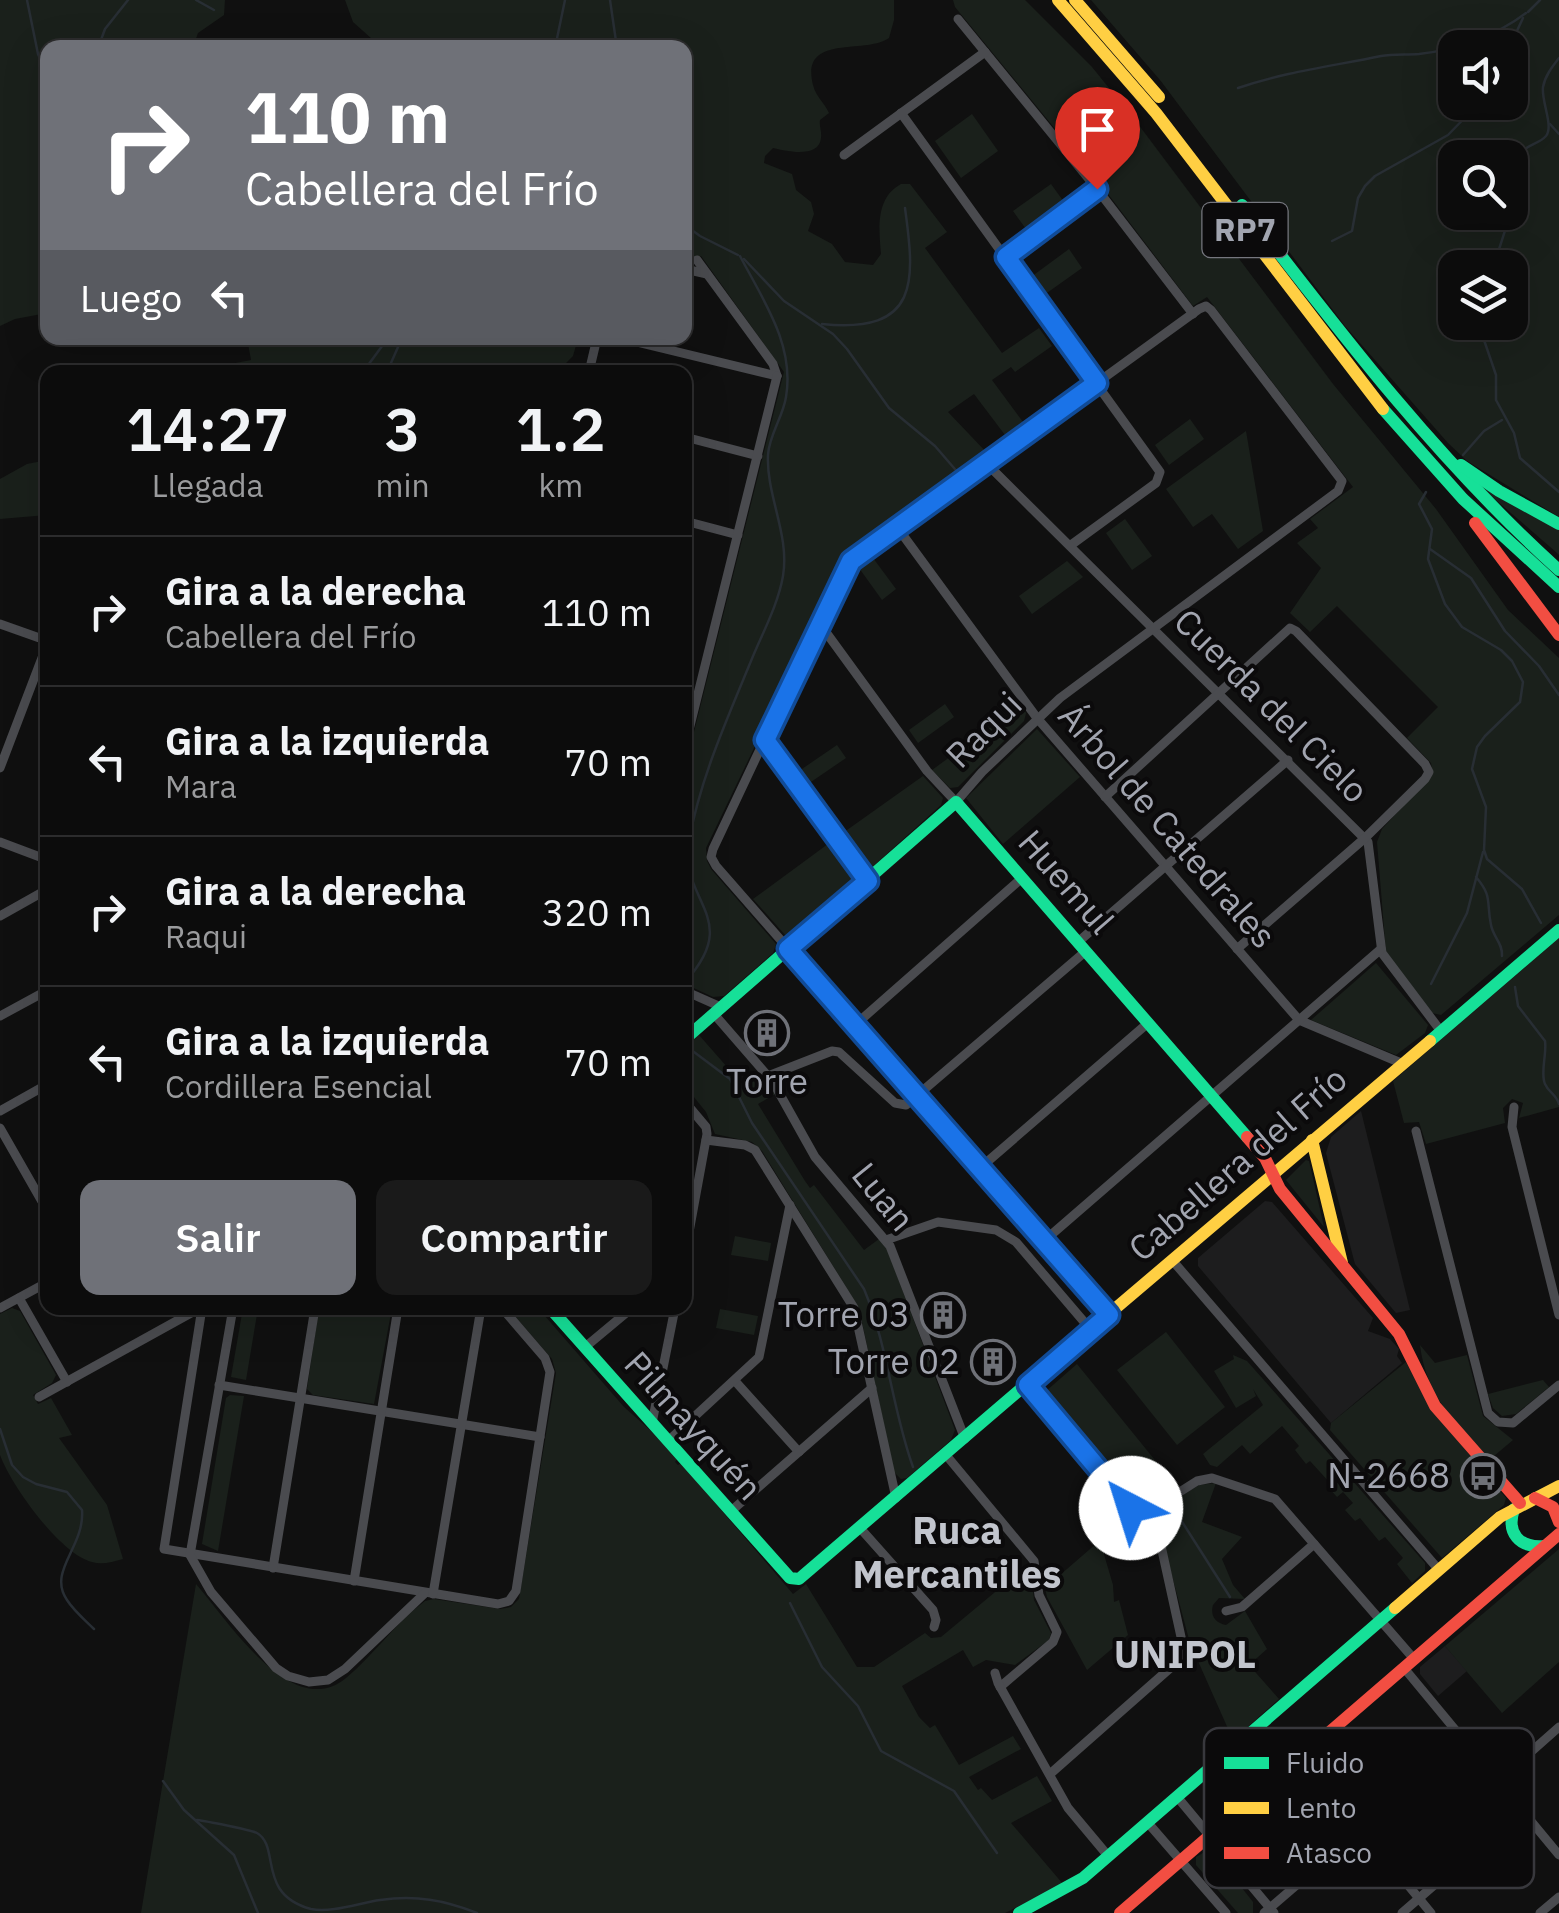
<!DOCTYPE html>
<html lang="es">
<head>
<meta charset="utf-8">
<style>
	body { margin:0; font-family:"IBM Plex Sans",sans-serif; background:#1a1a1a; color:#f1f3f6; height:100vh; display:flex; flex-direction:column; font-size:38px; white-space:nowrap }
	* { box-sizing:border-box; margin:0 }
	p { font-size:32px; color:#9a9b9d }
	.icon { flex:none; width:55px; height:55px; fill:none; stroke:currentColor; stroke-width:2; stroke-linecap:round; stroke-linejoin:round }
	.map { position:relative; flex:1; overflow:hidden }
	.panel { position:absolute; left:40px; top:365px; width:652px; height:950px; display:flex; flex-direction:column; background:#0c0c0c; border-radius:20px; box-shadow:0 10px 40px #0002,0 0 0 2px #2c2c2d }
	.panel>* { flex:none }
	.banner { position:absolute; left:40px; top:40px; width:652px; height:305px; border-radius:20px; box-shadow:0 10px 40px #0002,0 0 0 2px #2c2c2d; background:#6f7178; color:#fff; overflow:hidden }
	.tools { position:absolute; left:1438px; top:30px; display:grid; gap:20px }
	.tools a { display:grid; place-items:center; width:90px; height:90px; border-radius:20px; background:#0c0c0c; box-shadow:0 10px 40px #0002,0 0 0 2px #2c2c2d; font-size:50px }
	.pin { position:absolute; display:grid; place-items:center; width:85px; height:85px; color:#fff; margin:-102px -42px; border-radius:50% 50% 50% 0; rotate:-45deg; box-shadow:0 0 10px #0007 }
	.pin .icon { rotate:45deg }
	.me { position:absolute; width:110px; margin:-55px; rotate:320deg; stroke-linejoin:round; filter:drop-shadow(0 0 8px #0008) }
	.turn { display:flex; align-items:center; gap:35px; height:210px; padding:0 40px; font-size:45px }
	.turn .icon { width:130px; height:130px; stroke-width:2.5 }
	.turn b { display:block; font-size:70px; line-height:85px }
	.then { display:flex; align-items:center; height:95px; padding:0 40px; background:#0003; gap:20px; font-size:38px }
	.eta { display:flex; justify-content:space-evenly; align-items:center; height:170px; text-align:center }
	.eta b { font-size:60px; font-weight:600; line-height:70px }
	.button { display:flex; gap:20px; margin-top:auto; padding:20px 40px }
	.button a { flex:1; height:115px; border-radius:20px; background:#6f7178; color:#fff; font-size:40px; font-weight:600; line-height:115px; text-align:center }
	.button a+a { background:#1a1a1a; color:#f1f3f6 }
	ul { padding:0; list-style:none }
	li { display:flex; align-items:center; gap:30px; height:150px; padding:0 40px; border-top:2px solid #2c2c2d }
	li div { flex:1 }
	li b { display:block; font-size:38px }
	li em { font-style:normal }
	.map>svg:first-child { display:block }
	.built { fill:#1d1d1e }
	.green { fill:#1a201b; fill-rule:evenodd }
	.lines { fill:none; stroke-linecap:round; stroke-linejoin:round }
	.stream { stroke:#282e34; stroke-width:2.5 }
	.street { stroke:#4a4b4f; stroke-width:9 }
	.fast { stroke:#16e098; stroke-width:12 }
	.slow { stroke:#ffcf43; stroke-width:12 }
	.jam { stroke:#f24e42; stroke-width:12 }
	.route-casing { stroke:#114b97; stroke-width:25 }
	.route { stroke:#1a73e8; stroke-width:18 }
	.labels { text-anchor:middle; stroke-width:8; stroke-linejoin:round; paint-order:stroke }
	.shield { fill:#0b0a0b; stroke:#75767e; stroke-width:2.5 }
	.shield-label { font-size:32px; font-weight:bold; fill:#a2a5b0 }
	.street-label { font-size:35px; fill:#a2a5b0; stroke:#0b0a0b }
	.poi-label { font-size:35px; fill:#a2a5b0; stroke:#0b0a0b; text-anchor:end }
	.neighbourhood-label { font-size:38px; font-weight:bold; fill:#c2c5cd; stroke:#0b0a0b }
	.key { fill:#0b0a0b; stroke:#38383d; stroke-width:2.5 }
	.key-label { font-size:28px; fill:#a2a5b0 }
</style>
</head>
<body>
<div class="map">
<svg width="1559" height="1913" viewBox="0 0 1559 1913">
	<rect width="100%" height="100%" fill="#101010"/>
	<g class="built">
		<path d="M1361,1111L1410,1310L1396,1313L1355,1264L1326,1153L1331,1137Z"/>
		<path d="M1265,1201L1272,1202L1373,1318L1368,1331L1390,1339L1399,1349L1397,1356L1402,1363L1331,1423L1198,1266V1258Z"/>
		<path d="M1445,1646L1467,1671L1438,1696L1420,1674V1667Z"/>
	</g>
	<g class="green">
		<path d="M0,0H225L224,15L198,33L193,47C175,48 158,44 140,40L138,47L48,48L47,313L15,319L0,326Z"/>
		<path d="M345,0H894V20L889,38C865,55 800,33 813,85C816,97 824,102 829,113L820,120C819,126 822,132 821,138C819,159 786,151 773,148L765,156L764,163L792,174L796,190L811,202L814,214L808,231L832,244L845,262L873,265L881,254C879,230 875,198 901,184H910L947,232L925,248L1002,353L1039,328L1052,346L1015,372L1011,367L992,380L1023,422L1005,435L974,394L948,412L989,455L853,551L842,565L706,848L707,861L711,869L776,944L773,953L724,996L713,997L685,984V768L784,372L701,256L692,262L694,266L685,263V48L381,47L353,22Z"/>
		<path d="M953,0H1025L1092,67L1138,124L1333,384L1436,509L1508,610L1559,658V915L1441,1015L1432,1013L1386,953L1377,842L1382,829L1433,774L1431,763L1407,738L1438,707L1337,606L1310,632L1290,613L1321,568L1297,543L1318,528L1310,519L1353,487L1207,297L1193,306L1102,186L955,7Z"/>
		<path d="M1091,0H1559V517L1467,461L1448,443L1345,326L1160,80ZM1455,48H1510V102H1455ZM1455,158H1510V212H1455ZM1455,268H1510V322H1455Z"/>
		<path d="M972,114L998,151L961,178L935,141Z"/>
		<path d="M1051,184L1064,202L1026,229L1013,211Z"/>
		<path d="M1069,249L1082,268L1044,295L1031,277Z"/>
		<path d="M247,338H578L573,356L557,372H223L220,366L251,360Z"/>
		<path d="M1190,419L1204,439L1169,465L1155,445Z"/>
		<path d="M1246,431L1263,531L1238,549L1212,514L1193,527L1166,489Z"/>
		<path d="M47,460V515L0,519V479L27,464Z"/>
		<path d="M1474,481L1559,529V555L1557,553Z"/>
		<path d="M1125,519L1152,556L1132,570L1106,533Z"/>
		<path d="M873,558L896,589L882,600L859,568Z"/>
		<path d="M1067,561L1083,577L1032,614L1019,596Z"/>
		<path d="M945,704L954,717L918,743L909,730Z"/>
		<path d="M1021,705L1026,713L1024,721L958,787L950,788L932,770Z"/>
		<path d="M1037,729L1080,777L1003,844L966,798Z"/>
		<path d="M837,745L846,758L808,784L799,771Z"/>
		<path d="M923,776L943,798L941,805L870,869H866L840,835Z"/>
		<path d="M832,841L857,879L793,935L786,936L753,899Z"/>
		<path d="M1559,938V1107L1519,1118L1523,1103L1512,1099L1503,1108L1505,1123L1426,1144L1419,1122L1404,1123L1393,1081Z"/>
		<path d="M1376,963L1428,1025L1425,1033L1396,1055L1311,1020Z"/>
		<path d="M699,1035L742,1084L758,1071L775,1094L758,1104L805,1181L810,1188L814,1185L864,1250L879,1239L887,1249L955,1430L951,1440L907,1478L901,1479L894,1472L859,1308L762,1151L752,1142L715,1134L706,1112L685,1086V1047Z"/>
		<path d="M1306,1160L1309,1161L1324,1227L1286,1180Z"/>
		<path d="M735,1236L771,1243L768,1261L731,1255Z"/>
		<path d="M12,1308L20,1311L56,1375L52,1383L33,1395L38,1404L51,1398L72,1435L59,1438L107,1505L123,1559C112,1562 102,1565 92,1562C60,1554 11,1485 0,1455V1314Z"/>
		<path d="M243,1308H258L246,1380L231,1377Z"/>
		<path d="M319,1308H392L374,1404L313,1395L307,1389Z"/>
		<path d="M508,1308H538L624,1407L650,1430L677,1459L675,1462L678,1465L681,1463L793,1594L806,1584L857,1667H874L925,1633L931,1638L941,1637L1030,1563L1034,1600L1051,1633L1049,1640L1015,1665L986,1660L973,1667L963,1650L902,1686L919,1717L930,1728L935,1725L959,1765L1013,1736L1021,1749L969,1777L978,1790L981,1788L992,1800L1037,1776L1052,1801L1011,1823L1063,1884L1005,1913H141L196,1584C227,1619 292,1723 346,1678C374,1655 395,1623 425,1601L434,1599L500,1609L511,1607L519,1599L556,1373L552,1359Z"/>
		<path d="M720,1309L758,1316L754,1335L716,1328Z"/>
		<path d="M1166,1332L1225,1407L1177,1445L1117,1370Z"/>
		<path d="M1420,1345L1435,1363L1467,1355L1483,1416L1513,1440L1488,1461C1456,1423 1426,1396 1420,1345Z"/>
		<path d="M1233,1355L1247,1361L1425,1563V1571L1412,1583L1397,1564L1403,1558L1385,1537L1379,1541L1360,1518L1355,1521L1345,1510L1353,1503L1343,1492L1337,1497L1327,1486L1330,1483L1310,1461L1306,1464L1295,1450L1299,1446L1282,1426L1250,1454L1242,1445L1217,1467L1210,1465L1203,1454L1263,1405L1253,1389L1256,1396L1236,1408L1214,1371L1234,1359Z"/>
		<path d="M1406,1362L1430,1408L1506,1498L1504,1505L1442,1558L1330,1430L1331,1423Z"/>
		<path d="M1077,1364L1171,1480L1142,1505L1140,1521L1103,1551L1113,1585L1114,1602L1119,1600L1128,1635L1087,1670L1047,1597L1045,1588L1141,1505L1045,1392Z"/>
		<path d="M1543,1380L1549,1387L1516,1414L1502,1416L1493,1408L1488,1394Z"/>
		<path d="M230,1395L244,1396L218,1551L202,1544L226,1398Z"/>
		<path d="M1216,1483L1202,1522L1242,1537L1222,1559L1233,1585L1245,1599L1219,1598L1213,1605C1210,1615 1215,1623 1226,1625L1245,1611L1267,1649L1249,1665L1279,1699L1233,1740L1190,1643L1160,1531L1170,1503L1199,1485Z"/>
		<path d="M1559,1549V1662L1502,1713L1445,1646Z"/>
		<path d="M1208,1850L1215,1854L1253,1902V1913H1238L1196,1865V1857Z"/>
	</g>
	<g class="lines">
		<g class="stream">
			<path d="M27,0L38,54L48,78"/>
			<path d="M196,0L214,10"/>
			<path d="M610,0L617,48"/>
			<path d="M1528,12L1540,0"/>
			<path d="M98,48L105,29L128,0"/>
			<path d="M555,48L565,0"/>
			<path d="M1509,48L1523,18"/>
			<path d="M1238,88C1284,72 1333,66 1381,56C1393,54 1407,55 1419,54C1456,50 1496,36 1526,13"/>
			<path d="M1550,124L1559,134"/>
			<path d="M685,225L700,236L738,255"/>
			<path d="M1332,241L1352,231L1358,198L1365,186L1375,176L1448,135L1480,102"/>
			<path d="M744,259L784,301L833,334L847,349L889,408L935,446L960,475"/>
			<path d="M1493,268L1511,212L1519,155C1526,144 1538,145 1546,136C1554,126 1541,101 1543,87C1545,76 1552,67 1559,58"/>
			<path d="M1483,322L1484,340L1496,375V400L1514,433L1520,458L1559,492"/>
			<path d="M822,324C920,334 915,281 905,208"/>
			<path d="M363,372L388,338"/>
			<path d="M387,372L402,338"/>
			<path d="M1463,455L1484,431L1502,420"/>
			<path d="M1426,492L1419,504L1432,529L1428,559L1445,604L1462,627L1501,650L1512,661L1523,682L1520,702L1485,736L1477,747L1472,769L1486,807L1484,850L1487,859L1522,889L1541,923"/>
			<path d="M1430,549L1471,578L1505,631L1539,666L1559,695"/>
			<path d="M1476,877C1493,897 1486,901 1491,925C1493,937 1503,943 1502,956"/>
			<path d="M685,982C744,917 678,902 689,841C700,779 727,719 751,661C762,634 778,605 783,576C790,535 766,495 768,455C769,435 783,417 786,397C795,345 763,300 740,256"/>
			<path d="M1431,984L1467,913L1483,852"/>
			<path d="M1515,987L1518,1006L1545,1041C1547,1054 1540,1073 1545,1084C1549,1093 1556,1094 1559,1104"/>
			<path d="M686,1046L730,1079L752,1123L864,1289C888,1346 892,1409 913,1467"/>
			<path d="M0,1429L12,1465L23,1477L36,1484L67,1492L82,1510C85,1547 47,1571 67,1600C74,1611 85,1620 94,1629"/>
			<path d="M1139,1506L1155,1500L1172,1506L1230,1597"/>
			<path d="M790,1603L822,1667L858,1706L881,1751L954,1791L997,1853"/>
			<path d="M163,1781L184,1810L234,1855L258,1913"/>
			<path d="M197,1820C206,1821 251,1830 257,1833C281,1847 256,1894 311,1909C332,1913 359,1903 380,1900C416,1895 444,1900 477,1913"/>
		</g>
		<g class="street">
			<path d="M958,19L1097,189L1193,314"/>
			<path d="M901,113L1160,472L1156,483L1071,545"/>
			<path d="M844,155L985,52"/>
			<path d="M1006,257L1097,189"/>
			<path d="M697,260L773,364L777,376"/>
			<path d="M685,269L707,274"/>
			<path d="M620,338L777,376"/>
			<path d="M589,372L597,338"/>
			<path d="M685,437L758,456"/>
			<path d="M986,463L1368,842L1382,953L1440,1030"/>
			<path d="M685,521L738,535"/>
			<path d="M897,527L1037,718L1299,1020L1401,1063"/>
			<path d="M0,624L48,641"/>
			<path d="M820,624L927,771L956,802L982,772L1060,698L1338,491L1342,481L1211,310L1206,306L1199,309L851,561L847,568C802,661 757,755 713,849L711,857L716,866L1109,1315"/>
			<path d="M765,739L868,881"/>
			<path d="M685,746L777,376"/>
			<path d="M0,768L48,642"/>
			<path d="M1105,797L1290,628L1296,631L1425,764L1429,772L1425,779L1365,838L1237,949"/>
			<path d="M0,842L48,860"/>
			<path d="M0,916L48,889"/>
			<path d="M1078,942L1288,760"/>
			<path d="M685,991L721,1007"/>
			<path d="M714,1014L773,1082L815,1157L890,1246L965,1439"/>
			<path d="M0,1016L48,990"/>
			<path d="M855,1025L1022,878"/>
			<path d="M768,1076L832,1051L839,1052L895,1103L906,1105L1086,951"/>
			<path d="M685,1102L706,1127L707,1134L685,1254"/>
			<path d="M1514,1107L1512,1127L1559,1315"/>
			<path d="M0,1111L48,1084"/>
			<path d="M0,1128L48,1212"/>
			<path d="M1416,1131L1488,1413L1498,1422L1513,1423L1559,1385"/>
			<path d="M706,1140L745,1145L755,1150L854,1308L896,1498"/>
			<path d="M980,1168L1148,1023"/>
			<path d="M886,1240L938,1222L996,1230L1016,1242L1091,1330"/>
			<path d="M1044,1241L1381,949"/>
			<path d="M1172,1260L1439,1570"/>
			<path d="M19,1298L67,1382"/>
			<path d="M0,1308L48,1282"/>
			<path d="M202,1308L164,1549L498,1604L509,1601L516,1591L550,1372L545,1358L502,1308"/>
			<path d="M233,1308L190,1555L211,1592L276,1668L288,1676L309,1682L328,1680L345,1669L425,1593"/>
			<path d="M584,1348L632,1308"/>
			<path d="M735,1381L799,1452"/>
			<path d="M219,1385L540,1437"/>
			<path d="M1027,1385L1131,1508"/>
			<path d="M39,1397L200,1308"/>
			<path d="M652,1423L675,1308"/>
			<path d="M668,1441L759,1357L790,1205"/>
			<path d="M946,1455L1034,1561L1039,1595L1057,1632L1053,1642L1000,1687"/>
			<path d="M730,1512L872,1388"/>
			<path d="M860,1528L933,1610L936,1620L934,1627"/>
			<path d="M273,1568L315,1308"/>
			<path d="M354,1581L398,1308"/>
			<path d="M433,1594L481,1308"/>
			<path d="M1226,1611L1242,1607L1314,1544"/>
			<path d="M1404,1668L1559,1855"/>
			<path d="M995,1673L998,1683L1068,1808L1109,1857"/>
			<path d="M1302,1756L1431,1913"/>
			<path d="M1050,1774L1185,1655L1156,1523L1167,1500L1197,1481L1212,1478L1275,1499L1414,1659"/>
			<path d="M1498,1781L1559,1727"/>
			<path d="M1178,1798L1274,1913"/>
			<path d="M1148,1823L1226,1913"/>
			<path d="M1264,1913L1464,1741"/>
			<path d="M1402,1913L1521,1810"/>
			<path d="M1540,1913L1559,1897"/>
		</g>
		<g class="fast">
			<path d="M1242,205C1341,334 1438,461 1559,570"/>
			<path d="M1383,409L1463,499L1559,587"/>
			<path d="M1461,465L1499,491L1559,524"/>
			<path d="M685,1039L956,802L1247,1137"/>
			<path d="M1430,1041L1559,930"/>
			<path d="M550,1308L790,1578L799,1579L1050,1364"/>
			<path d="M1514,1509C1506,1533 1519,1548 1544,1546"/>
			<path d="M1019,1913L1083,1878L1395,1608"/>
		</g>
		<g class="slow">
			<path d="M1058,0L1156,113L1383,409"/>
			<path d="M1075,0L1159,97"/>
			<path d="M1312,1140L1342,1263"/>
			<path d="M1050,1364L1430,1041"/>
			<path d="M1395,1608L1500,1517L1559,1486"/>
		</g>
		<g class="jam">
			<path d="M1475,523L1559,635"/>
			<path d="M1247,1137L1265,1158L1280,1189L1399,1334L1435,1406L1520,1503"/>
			<path d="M1535,1498L1553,1507L1559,1522"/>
			<path d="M1120,1913L1559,1534"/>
		</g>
	</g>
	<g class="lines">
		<defs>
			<path id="route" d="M1097,189L1006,257L1097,383L851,561L765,740L868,881L788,949L1109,1315L1028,1385L1131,1508"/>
		</defs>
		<use href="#route" class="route-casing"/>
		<use href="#route" class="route"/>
	</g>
	<defs>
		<symbol id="building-ring" viewBox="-11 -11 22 22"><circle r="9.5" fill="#0b0a0b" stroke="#6f7178" stroke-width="1.5"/><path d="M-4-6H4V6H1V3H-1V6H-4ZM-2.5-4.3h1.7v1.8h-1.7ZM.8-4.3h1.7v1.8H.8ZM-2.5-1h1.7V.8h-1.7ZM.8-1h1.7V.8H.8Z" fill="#6f7178"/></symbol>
		<symbol id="bus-ring" viewBox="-11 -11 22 22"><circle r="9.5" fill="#0b0a0b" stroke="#6f7178" stroke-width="1.5"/><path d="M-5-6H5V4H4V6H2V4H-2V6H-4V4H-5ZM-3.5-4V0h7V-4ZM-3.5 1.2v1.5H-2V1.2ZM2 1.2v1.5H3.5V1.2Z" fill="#6f7178"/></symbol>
	</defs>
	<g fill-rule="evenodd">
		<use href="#building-ring" x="742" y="1008" width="50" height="50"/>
		<use href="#building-ring" x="918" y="1290" width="50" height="50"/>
		<use href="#building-ring" x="968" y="1337" width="50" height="50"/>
		<use href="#bus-ring" x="1458" y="1451" width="50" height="50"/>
	</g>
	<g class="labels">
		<rect class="shield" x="1202.5" y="203" width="85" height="54" rx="8"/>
		<g class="shield-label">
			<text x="1245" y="241">RP7</text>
		</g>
		<g class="street-label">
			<text transform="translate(1271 706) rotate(45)" y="12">Cuerda del Cielo</text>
			<text transform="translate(984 730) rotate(-45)" y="12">Raqui</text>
			<text transform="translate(1167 826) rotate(49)" y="12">Árbol de Catedrales</text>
			<text transform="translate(1066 882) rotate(49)" y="12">Huemul</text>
			<text transform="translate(1238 1164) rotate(-41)" y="12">Cabellera del Frío</text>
			<text transform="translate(883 1197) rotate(51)" y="12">Luan</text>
			<text transform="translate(693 1426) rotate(48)" y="12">Pilmayquén</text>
		</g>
		<g class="poi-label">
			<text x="767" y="1094" text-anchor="middle">Torre</text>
			<text x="910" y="1327">Torre 03</text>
			<text x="960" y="1374">Torre 02</text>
			<text x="1450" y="1488">N-2668</text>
		</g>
		<g class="neighbourhood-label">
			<text x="957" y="1544">Ruca<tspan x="957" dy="44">Mercantiles</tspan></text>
			<text x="1185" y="1668">UNIPOL</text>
		</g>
	</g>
	<rect x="1204" y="1728" width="330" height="160" rx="15" class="key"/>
	<rect x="1224" y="1757" width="45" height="12" fill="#16e098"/>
	<rect x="1224" y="1802" width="45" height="12" fill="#ffcf43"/>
	<rect x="1224" y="1847" width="45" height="12" fill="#f24e42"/>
	<g class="key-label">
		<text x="1286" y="1773">Fluido</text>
		<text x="1286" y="1818">Lento</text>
		<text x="1286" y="1863">Atasco</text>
	</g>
</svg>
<div class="tools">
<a><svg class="icon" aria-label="sound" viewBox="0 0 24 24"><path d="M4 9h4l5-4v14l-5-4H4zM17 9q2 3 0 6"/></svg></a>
<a><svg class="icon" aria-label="search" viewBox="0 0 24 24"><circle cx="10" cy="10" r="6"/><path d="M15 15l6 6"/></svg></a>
<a><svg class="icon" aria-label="layers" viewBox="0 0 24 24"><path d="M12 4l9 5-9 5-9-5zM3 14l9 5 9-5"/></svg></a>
</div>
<div class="pin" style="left:1097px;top:189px;background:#d93025"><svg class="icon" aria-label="arrive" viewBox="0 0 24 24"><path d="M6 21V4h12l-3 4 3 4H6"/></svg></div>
<svg class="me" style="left:1131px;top:1508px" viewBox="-20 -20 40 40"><circle r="19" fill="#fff"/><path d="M0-13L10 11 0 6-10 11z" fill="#1a73e8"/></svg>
<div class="banner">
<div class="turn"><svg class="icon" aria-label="right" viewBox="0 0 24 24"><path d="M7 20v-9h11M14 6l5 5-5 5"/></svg><div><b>110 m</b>Cabellera del Frío</div></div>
<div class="then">Luego<svg class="icon" aria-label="left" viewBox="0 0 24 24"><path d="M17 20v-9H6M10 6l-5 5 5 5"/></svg></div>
</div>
<section class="panel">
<div class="eta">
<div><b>14:27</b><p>Llegada</p></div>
<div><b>3</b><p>min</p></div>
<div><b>1.2</b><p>km</p></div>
</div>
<ul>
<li><svg class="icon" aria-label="right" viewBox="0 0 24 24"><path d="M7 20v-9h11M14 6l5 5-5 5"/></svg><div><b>Gira a la derecha</b><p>Cabellera del Frío</p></div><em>110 m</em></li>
<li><svg class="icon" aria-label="left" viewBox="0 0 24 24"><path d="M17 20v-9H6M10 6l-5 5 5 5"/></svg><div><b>Gira a la izquierda</b><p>Mara</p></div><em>70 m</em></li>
<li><svg class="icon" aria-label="right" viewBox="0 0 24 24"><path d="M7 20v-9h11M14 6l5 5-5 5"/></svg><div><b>Gira a la derecha</b><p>Raqui</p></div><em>320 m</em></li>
<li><svg class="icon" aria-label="left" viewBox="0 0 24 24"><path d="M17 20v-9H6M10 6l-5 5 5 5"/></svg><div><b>Gira a la izquierda</b><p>Cordillera Esencial</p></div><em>70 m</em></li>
</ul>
<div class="button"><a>Salir</a><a>Compartir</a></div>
</section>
</div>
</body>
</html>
